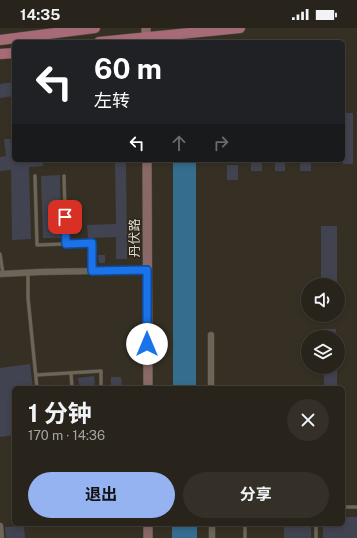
<!DOCTYPE html>
<html lang="zh">
<head>
<meta charset="utf-8">
<style>
	body { margin:0; font-family:"Public Sans","Noto Sans SC",sans-serif; background:#343028; color:#f1f3f6; height:100vh; display:flex; flex-direction:column; font-size:15px; white-space:nowrap }
	* { box-sizing:border-box; margin:0 }
	p { font-size:13px; color:#a5a4a3 }
	.icon { flex:none; width:22px; height:22px; fill:none; stroke:currentColor; stroke-width:2; stroke-linecap:round; stroke-linejoin:round }
	.map { position:relative; flex:1; overflow:hidden }
	.panel { position:absolute; left:12px; top:358px; width:333px; height:140px; display:flex; flex-direction:column; background:#28241b; border-radius:6px; box-shadow:0 2px 6px #0003,0 0 0 1px #44413a }
	.panel>* { flex:none }
	.hud { position:absolute; left:12px; top:12px; width:333px; height:122px; border-radius:6px; box-shadow:0 2px 6px #0003,0 0 0 1px #44413a; background:#202124; color:#fff; overflow:hidden }
	.fabs { position:absolute; left:301px; top:250px; display:grid; gap:8px }
	.fabs a { display:grid; place-items:center; width:44px; height:44px; border-radius:50%; background:#28241b; box-shadow:0 2px 6px #0003,0 0 0 1px #44413a; font-size:20px }
	.pin { position:absolute; display:grid; place-items:center; width:34px; height:34px; color:#fff; margin:-17px; border-radius:8px; box-shadow:0 2px 6px #0006 }
	.me { position:absolute; width:44px; margin:-22px; rotate:0deg; stroke-linejoin:round; filter:drop-shadow(0 0 3px #0008) }
	.turn { display:flex; align-items:center; gap:14px; height:84px; padding:0 16px; font-size:18px }
	.turn .icon { width:52px; height:52px; stroke-width:2.5 }
	.turn b { display:block; font-size:28px; line-height:34px }
	.lanes { display:flex; align-items:center; height:38px; padding:0 16px; background:#0003; justify-content:center; gap:20px; direction:ltr }
	.lanes .off { opacity:.35 }
	.round { display:grid; place-items:center; flex:none; width:42px; height:42px; border-radius:21px; background:#343028 }
	.overview { display:flex; align-items:center; justify-content:space-between; height:68px; padding:0 16px }
	h1 { font-size:24px; font-weight:700; line-height:30px }
	.button { display:flex; gap:8px; margin-top:auto; padding:8px 16px }
	.button a { flex:1; height:46px; border-radius:24px; background:#95b2f1; color:#111; font-size:16px; font-weight:700; line-height:46px; text-align:center }
	.button a+a { background:#343028; color:#f1f3f6 }
	.status { display:flex; justify-content:space-between; align-items:center; height:28px; padding:0 20px; background:#28241b; direction:ltr }
	.status svg { height:11px; fill:currentColor }
	.map>svg:first-child { display:block }
	.water { fill:#356d8f }
	.building { fill:#424350 }
	.lines { fill:none; stroke-linecap:round; stroke-linejoin:round }
	.lane-casing { stroke:#524e43; stroke-width:4 }
	.street-casing { stroke:#524e43; stroke-width:7 }
	.secondary-casing { stroke:#524e43; stroke-width:10 }
	.primary-casing { stroke:#524e43; stroke-width:11 }
	.lane { stroke:#6c6558; stroke-width:3 }
	.street { stroke:#6c6558; stroke-width:6 }
	.secondary { stroke:#8a6868; stroke-width:9 }
	.primary { stroke:#a76b78; stroke-width:10 }
	.route-casing { stroke:#114b97; stroke-width:10 }
	.route { stroke:#1a73e8; stroke-width:7 }
	.labels { text-anchor:middle; stroke-width:3; stroke-linejoin:round; paint-order:stroke }
	.street-label { font-size:13px; fill:#dbd8d0; stroke:#2c261a }
</style>
</head>
<body>
<div class="status"><b>14:35</b><svg viewBox="0 0 49 12"><path d="M0 12V9h3v3zM5 12V6h3v6zM10 12V3h3v9zM15 12V0h3v12zM26 1h20v11H26zM47 4h2v5h-2z"/></svg></div>
<div class="map">
<svg width="357" height="510" viewBox="0 0 357 510">
	<rect width="100%" height="100%" fill="#363024"/>
	<g class="water">
		<rect x="173" y="132" width="23" height="228"/>
		<rect x="172" y="496" width="25" height="14"/>
	</g>
	<g class="building">
		<path d="M14,54V68L0,70V56Z"/>
		<rect x="343" y="85" width="10" height="51"/>
		<path d="M4,111H10L14,132H42L43,138L29,139L31,211L12,212L11,142L0,143V129L6,128Z"/>
		<path d="M115,132H126L127,231H116V209L88,210L87,197L116,196Z"/>
		<rect x="251" y="132" width="11" height="11"/>
		<rect x="275" y="132" width="10" height="11"/>
		<rect x="300" y="132" width="11" height="11"/>
		<rect x="227" y="137" width="11" height="15"/>
		<path d="M60,147L61,210H43L41,148Z"/>
		<rect x="321" y="198" width="16" height="59"/>
		<path d="M98,227H105V235H99Z"/>
		<rect x="323" y="301" width="13" height="8"/>
		<path d="M30,336L33,360H14V407L0,409V340Z"/>
		<rect x="324" y="339" width="13" height="21"/>
		<path d="M94,348L95,360H80L78,350Z"/>
		<path d="M111,349H121L122,360H111Z"/>
		<path d="M343,489H357V510H323V496H343Z"/>
		<rect x="284" y="496" width="27" height="14"/>
		<path d="M24,498L25,510H6L5,499Z"/>
	</g>
	<g class="lines">
		<defs>
			<g id="lane">
				<path d="M35,148L37,217L92,215L93,243"/>
				<path d="M64,148L66,216"/>
				<path d="M0,226L3,246"/>
				<path d="M28,244V270L37,360"/>
				<path d="M71,345L72,360"/>
				<path d="M36,347L101,343V360"/>
				<path d="M343,479H357"/>
				<path d="M245,496V510"/>
				<path d="M316,496V510"/>
			</g>
			<g id="street">
				<path d="M0,246L40,244L147,242"/>
				<path d="M211,307V360"/>
				<path d="M0,498L1,510"/>
				<path d="M212,510V496"/>
			</g>
			<g id="secondary">
				<path d="M146,0V14"/>
				<path d="M147,132L148,360"/>
				<path d="M148,496V510"/>
			</g>
			<g id="primary">
				<path d="M0,12L95,0"/>
				<path d="M99,14L240,0"/>
				<path d="M0,26L14,25"/>
			</g>
		</defs>
		<use href="#lane" class="lane-casing"/>
		<use href="#street" class="street-casing"/>
		<use href="#secondary" class="secondary-casing"/>
		<use href="#primary" class="primary-casing"/>
		<use href="#lane" class="lane"/>
		<use href="#street" class="street"/>
		<use href="#secondary" class="secondary"/>
		<use href="#primary" class="primary"/>
	</g>
	<g class="lines">
		<defs>
			<path id="route" d="M65,189L66,216L92,215V243L147,242V316"/>
		</defs>
		<use href="#route" class="route-casing"/>
		<use href="#route" class="route"/>
	</g>
	<g class="labels">
		<g class="street-label">
			<text transform="translate(134 210) rotate(-90)" y="5">丹伏路</text>
		</g>
	</g>
</svg>
<div class="fabs">
<a><svg class="icon" aria-label="sound" viewBox="0 0 24 24"><path d="M4 9h4l5-4v14l-5-4H4zM17 9q2 3 0 6"/></svg></a>
<a><svg class="icon" aria-label="layers" viewBox="0 0 24 24"><path d="M12 4l9 5-9 5-9-5zM3 14l9 5 9-5"/></svg></a>
</div>
<div class="pin" style="left:65px;top:189px;background:#d93025"><svg class="icon" aria-label="arrive" viewBox="0 0 24 24"><path d="M6 21V4h12l-3 4 3 4H6"/></svg></div>
<svg class="me" style="left:147px;top:316px" viewBox="-20 -20 40 40"><circle r="19" fill="#fff"/><path d="M0-13L10 11 0 6-10 11z" fill="#1a73e8"/></svg>
<div class="hud">
<div class="turn"><svg class="icon" aria-label="left" viewBox="0 0 24 24"><path d="M17 20v-9H6M10 6l-5 5 5 5"/></svg><div><b>60 m</b>左转</div></div>
<div class="lanes"><svg class="icon" aria-label="left" viewBox="0 0 24 24"><path d="M17 20v-9H6M10 6l-5 5 5 5"/></svg><svg class="icon off" aria-label="ahead" viewBox="0 0 24 24"><path d="M12 20V5M6 11l6-6 6 6"/></svg><svg class="icon off" aria-label="right" viewBox="0 0 24 24"><path d="M7 20v-9h11M14 6l5 5-5 5"/></svg></div>
</div>
<section class="panel">
<div class="overview"><div><h1>1 分钟</h1><p>170 m · 14:36</p></div><a class="round"><svg class="icon" aria-label="close" viewBox="0 0 24 24"><path d="M6 6l12 12M18 6L6 18"/></svg></a></div>
<div class="button"><a>退出</a><a>分享</a></div>
</section>
</div>
</body>
</html>
